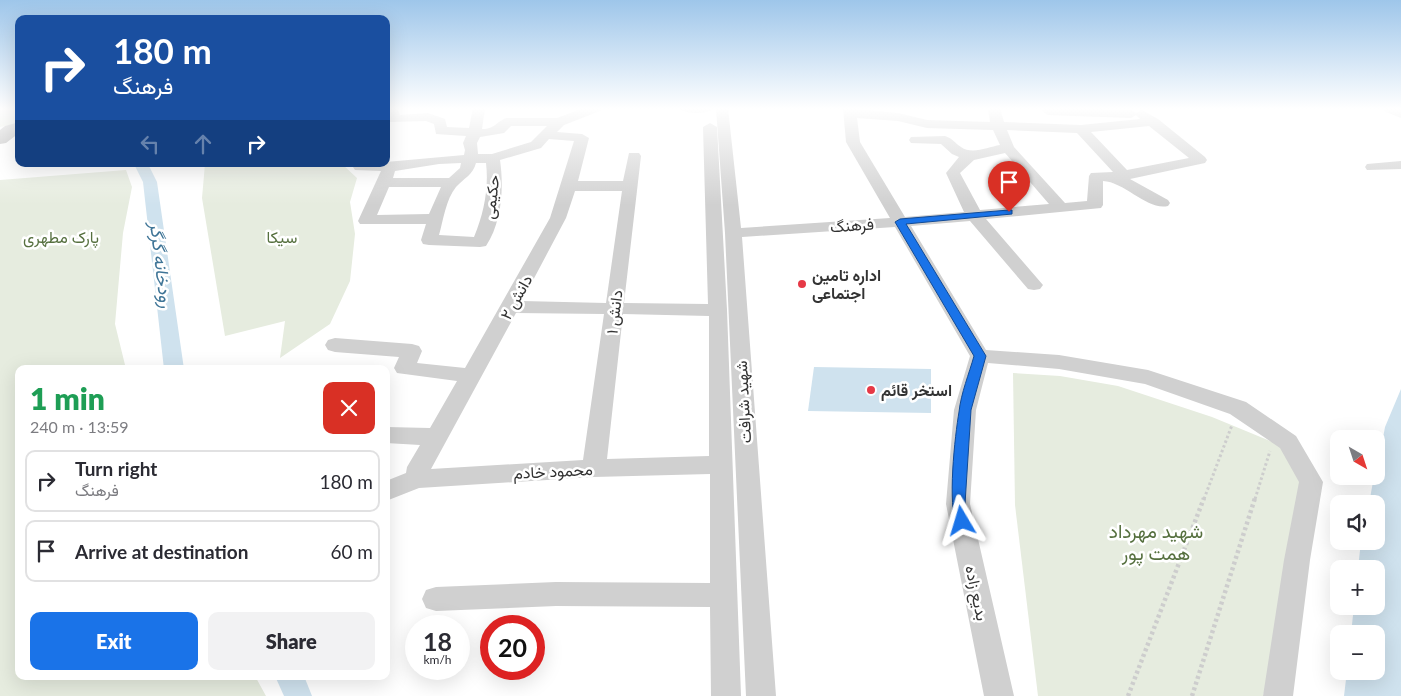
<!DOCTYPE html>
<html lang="en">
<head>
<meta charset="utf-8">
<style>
	body { margin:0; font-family:Lato,Vazirmatn,sans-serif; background:#f2f2f3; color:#2b2b33; height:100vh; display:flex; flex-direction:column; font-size:19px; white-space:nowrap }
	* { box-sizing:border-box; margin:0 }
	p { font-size:16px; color:#7c7c81 }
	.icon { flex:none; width:28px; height:28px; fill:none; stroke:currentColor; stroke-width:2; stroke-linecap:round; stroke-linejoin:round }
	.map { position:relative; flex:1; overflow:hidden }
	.panel { position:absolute; left:15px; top:365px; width:375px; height:315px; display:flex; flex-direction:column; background:#fff; border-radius:10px; box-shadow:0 5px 20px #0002 }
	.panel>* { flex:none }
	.guide { position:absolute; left:15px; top:15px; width:375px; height:152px; border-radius:10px; box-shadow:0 5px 20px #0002; background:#1a4fa0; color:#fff; overflow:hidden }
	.needle { width:32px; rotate:141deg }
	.fabs { position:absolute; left:1330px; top:430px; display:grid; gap:10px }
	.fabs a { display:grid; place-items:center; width:55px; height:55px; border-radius:10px; background:#fff; box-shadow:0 5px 20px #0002; font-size:25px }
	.speed { position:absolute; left:405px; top:615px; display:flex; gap:10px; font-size:25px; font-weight:700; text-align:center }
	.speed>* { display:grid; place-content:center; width:65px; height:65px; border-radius:50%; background:#fff; box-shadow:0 5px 20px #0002; line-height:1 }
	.speed small { font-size:12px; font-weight:400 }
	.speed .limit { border:8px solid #d22; background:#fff; color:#111 }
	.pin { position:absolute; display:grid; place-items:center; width:42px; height:42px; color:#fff; margin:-51px -21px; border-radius:50% 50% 50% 0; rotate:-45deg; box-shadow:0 0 5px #0007 }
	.pin .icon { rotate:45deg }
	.me { position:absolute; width:55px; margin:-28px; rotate:353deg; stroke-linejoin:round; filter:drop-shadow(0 0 4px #0008) }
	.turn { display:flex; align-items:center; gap:18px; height:105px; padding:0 15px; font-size:22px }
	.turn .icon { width:65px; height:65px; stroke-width:2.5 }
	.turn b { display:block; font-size:35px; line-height:42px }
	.lanes { display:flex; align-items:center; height:48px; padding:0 15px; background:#0003; justify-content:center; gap:25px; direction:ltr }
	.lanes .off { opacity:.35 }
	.round { display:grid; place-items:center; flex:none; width:52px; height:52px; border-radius:10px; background:#f2f2f3 }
	.headline { display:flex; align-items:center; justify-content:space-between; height:85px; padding:0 15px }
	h1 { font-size:30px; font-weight:800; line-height:38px; color:#1e9e55 }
	.primary-button { display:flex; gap:10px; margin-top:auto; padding:10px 15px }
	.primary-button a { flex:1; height:58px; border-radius:10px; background:#1a73e8; color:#fff; font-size:20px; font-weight:800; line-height:58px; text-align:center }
	.primary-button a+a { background:#f2f2f3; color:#2b2b33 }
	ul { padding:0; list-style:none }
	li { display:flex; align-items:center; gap:15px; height:62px; margin:0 10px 8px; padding:0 5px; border:2px solid #e1e1e2; border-radius:10px }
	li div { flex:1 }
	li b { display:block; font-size:19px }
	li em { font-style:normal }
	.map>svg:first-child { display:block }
	.green { fill:#e6ecdf }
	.water { fill:#cfe2ee }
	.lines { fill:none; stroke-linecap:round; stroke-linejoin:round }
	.canal { fill:#cfe2ee; fill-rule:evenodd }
	.path-far1 { stroke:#cdcdcd; stroke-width:3; stroke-dasharray:2.5 2.5; stroke-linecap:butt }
	.path { stroke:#cdcdcd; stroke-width:4.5; stroke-dasharray:3 3; stroke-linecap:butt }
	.minor { fill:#d0d0d0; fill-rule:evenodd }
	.major { fill:#ababab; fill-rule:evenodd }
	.route { fill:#1a73e8; stroke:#114b97 }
	.poi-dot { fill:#e63946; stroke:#fff; stroke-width:2 }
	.labels { text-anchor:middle; stroke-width:5; stroke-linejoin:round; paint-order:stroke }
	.street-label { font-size:16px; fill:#333; stroke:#fff }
	.park-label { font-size:16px; fill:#56703f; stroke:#fff }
	.poi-label { font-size:16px; font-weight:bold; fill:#333; stroke:#fff; text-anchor:start }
	.water-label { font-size:18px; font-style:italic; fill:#3f7597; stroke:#fff }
	.near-park-label { font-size:19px; fill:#56703f; stroke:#fff }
</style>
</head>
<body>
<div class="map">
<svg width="1401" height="696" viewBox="0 0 1401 696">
	<rect width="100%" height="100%" fill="#fff"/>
	<g class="green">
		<path d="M0,108H19V123L0,127Z"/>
		<path d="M205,164H342L357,178L350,202L355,234L350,281L330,324L280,358L285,321L225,336L202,198Z"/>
		<path d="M126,170L132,187L123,233L115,324L126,369H19V676H255L266,696H0V180Z"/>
		<path d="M1013,373L1060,376L1118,386L1212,417L1282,446L1304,479L1273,659L1263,696H1038L1015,505Z"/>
	</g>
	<g class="water">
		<path d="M814,367L931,369V413L808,411Z"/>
		<path d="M1401,389V696H1344L1347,671H1376V634H1351L1354,606H1376V569H1358L1361,541H1376V504H1369L1374,476H1376L1385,427Z"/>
	</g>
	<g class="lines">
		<g class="canal">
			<path d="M134,164H148L157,182L184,369H164L143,182Z"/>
			<path d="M275,676H304L312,696H284Z"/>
		</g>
		<g class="path-far1">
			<path d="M1204,499L1232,425"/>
			<path d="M1255,499L1270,451"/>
		</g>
		<g class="path">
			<path d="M1128,696L1204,498"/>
			<path d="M1192,696L1255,498"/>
		</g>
		<g class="minor">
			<path d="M387,108H397L400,115L428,113L445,119L447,127L469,128L473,108H485L482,129C496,129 496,121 507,118H557L584,108H601L600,111L564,125L557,132L582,134L589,138L578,181H623L629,153H639L641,156L624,303L708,304L703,127L710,123L717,127L727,310L741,696H711L710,607L556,606L436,611L426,608L422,599L426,590L436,587L556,582L710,583V474L594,477L419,488L386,501V481L406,473L407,467L420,445L386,443V427L430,428L457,381L397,373L394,368L399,357L335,352L328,350L325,345L328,340L335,338L412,344L419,346L422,351L417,363L465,368L550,218L574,141L549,139L541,148L500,160C504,187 502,222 486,246L480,247L429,245L423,244L421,240L426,224H360L358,221L381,171L355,170L353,167L355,164H386V162L464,155L465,150L463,143L466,136L436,134L434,124L426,121L390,122L386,112ZM511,126H547L531,142L492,154H478L477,143L480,137L504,133ZM461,163L460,168L449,178H393L395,171L439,164ZM476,163H486C489,188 484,213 474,237L439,235C443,221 446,199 456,187C464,178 473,175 476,163ZM389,187H441L429,214L377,215ZM575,191H622L606,303L522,301L566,218ZM516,313L604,314L583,460L431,469ZM623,314L709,316V456L607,459Z"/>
			<path d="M679,108H715C709,114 685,115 679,108Z"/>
			<path d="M716,108H728L741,228L890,218L846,142L843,108L898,113L927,120L990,122L988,108H1000L1004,122L1081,125L1140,119L1136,115L1131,118L1048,115L1042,111L1045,108L1131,110L1136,113L1142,110L1158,119L1205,157L1207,160L1205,163L1130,179L1168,200L1170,203L1168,206C1148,211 1125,182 1103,181V205L1101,208L986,219L1043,285L1040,289L1034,290L1028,289L970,221L911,226L986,350L1059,355L1148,370L1246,402L1296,436L1323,482L1310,560L1293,696H1263L1284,560L1299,482L1280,448L1230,414L1145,384L1059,369L988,363L976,410L970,504L1014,696H984L946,504L954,410L970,356L895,227L742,237L776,696H746L725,233ZM857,118L898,121L927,128L993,130L1000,145C988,147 972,155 961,147C955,143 952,138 945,136L911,137L909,140L911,143L941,144L952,154L959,157L946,173L964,212L905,217L860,142ZM1149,126L1189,158L1127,170L1091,132ZM1007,130L1077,133L1113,172L1091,173L1089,176L1087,201L1065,203L1014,147ZM1005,153L1049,204L980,210L960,173L974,160Z"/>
			<path d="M1383,108L1401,109V118L1384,111Z"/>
			<path d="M1401,161V169L1367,170L1365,167L1367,164Z"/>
		</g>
		<path class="major" d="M19,122V133L6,143L0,144V130L5,126Z"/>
	</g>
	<linearGradient id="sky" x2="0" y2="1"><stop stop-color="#9ec6ea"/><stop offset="0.53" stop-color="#fff"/><stop offset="1" stop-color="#fff" stop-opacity="0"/></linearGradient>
	<rect width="1401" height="205" fill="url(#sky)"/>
	<path class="route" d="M1009,210H1012V214L906,224L986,356L971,410L965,504L969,521L967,525L962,527L957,525C947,506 955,435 959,412C961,393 969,374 974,356L895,222L900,219Z"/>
	<g class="poi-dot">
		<circle cx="802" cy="284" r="5"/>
		<circle cx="871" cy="390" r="5"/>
	</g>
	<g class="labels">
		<g class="street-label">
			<text transform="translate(491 197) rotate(-83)" y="6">حکیمی</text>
			<text transform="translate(852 225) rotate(-4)" y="6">فرهنگ</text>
			<text transform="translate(516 297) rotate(-61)" y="6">دانش ۲</text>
			<text transform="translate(614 312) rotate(-83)" y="6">دانش ۱</text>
			<text transform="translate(743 402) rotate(-93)" y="6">شهید شرافت</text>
			<text transform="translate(553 471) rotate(-3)" y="6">محمود خادم</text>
			<text transform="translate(977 593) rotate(78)" y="6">بدیع زاده</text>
		</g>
		<g class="park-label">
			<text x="61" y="243">پارک مطهری</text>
			<text x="282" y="243">سیکا</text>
		</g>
		<g class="poi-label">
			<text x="812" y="281">اداره تامین<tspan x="812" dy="18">اجتماعی</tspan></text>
			<text x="881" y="396">استخر قائم</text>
		</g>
		<g class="water-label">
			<text transform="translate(161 265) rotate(83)" y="6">رودخانه گرگر</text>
		</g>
		<g class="near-park-label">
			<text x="1156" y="538">شهید مهرداد<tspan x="1156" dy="22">همت پور</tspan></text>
		</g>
	</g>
</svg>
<div class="fabs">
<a><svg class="needle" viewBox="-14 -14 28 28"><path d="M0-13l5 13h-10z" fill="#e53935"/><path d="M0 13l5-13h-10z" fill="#7c7c81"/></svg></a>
<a><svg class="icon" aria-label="sound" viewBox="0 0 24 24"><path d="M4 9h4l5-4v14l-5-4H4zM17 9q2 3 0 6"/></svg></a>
<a>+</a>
<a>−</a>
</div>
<div class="speed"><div>18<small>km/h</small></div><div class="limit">20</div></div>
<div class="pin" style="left:1009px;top:212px;background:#d93025"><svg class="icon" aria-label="arrive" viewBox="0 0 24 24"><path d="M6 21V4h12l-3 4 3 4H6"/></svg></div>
<svg class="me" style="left:962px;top:521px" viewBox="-20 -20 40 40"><path d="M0-17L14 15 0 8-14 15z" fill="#1a73e8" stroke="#fff" stroke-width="4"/></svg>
<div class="guide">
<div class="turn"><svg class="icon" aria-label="right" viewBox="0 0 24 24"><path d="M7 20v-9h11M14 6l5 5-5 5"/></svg><div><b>180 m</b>فرهنگ</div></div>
<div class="lanes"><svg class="icon off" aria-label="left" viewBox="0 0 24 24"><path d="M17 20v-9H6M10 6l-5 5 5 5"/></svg><svg class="icon off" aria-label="ahead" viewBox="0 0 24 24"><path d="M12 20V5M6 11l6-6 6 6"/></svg><svg class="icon" aria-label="right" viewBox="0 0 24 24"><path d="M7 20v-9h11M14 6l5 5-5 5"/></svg></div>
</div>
<section class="panel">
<div class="headline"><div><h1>1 min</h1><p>240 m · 13:59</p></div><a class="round" style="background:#d93025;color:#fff"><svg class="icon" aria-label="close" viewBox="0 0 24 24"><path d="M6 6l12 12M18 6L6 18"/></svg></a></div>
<ul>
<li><svg class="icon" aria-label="right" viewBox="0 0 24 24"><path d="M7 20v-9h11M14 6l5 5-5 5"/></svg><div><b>Turn right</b><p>فرهنگ</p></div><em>180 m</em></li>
<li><svg class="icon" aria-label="arrive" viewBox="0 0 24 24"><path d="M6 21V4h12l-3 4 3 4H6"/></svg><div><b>Arrive at destination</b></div><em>60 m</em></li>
</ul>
<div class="primary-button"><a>Exit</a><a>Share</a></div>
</section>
</div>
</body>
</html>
